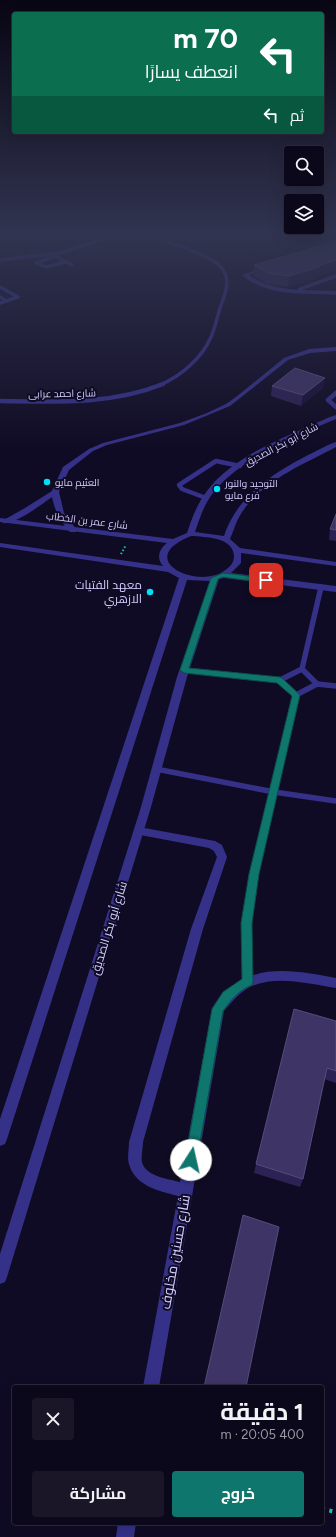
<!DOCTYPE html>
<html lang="ar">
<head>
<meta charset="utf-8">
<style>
	body { margin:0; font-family:Figtree,Cairo,sans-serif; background:#1a1628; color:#f1f3f6; direction:rtl; height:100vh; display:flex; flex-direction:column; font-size:15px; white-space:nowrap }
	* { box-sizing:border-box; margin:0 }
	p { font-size:13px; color:#9a9aa3 }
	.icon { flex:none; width:22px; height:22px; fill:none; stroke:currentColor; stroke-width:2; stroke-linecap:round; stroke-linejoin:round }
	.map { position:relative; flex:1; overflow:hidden; direction:ltr }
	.details { position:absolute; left:12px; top:1385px; width:312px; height:140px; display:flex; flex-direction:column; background:#0c081b; border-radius:4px; box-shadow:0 4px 16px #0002,0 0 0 1px #2c293a; direction:rtl }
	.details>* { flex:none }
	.guide { position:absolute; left:12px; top:12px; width:312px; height:122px; border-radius:4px; box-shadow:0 4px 16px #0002,0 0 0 1px #2c293a; direction:rtl; background:#0b6e4f; color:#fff; overflow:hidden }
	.buttons { position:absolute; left:284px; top:146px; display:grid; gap:8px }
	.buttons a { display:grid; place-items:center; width:40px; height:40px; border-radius:4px; background:#0c081b; box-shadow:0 4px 16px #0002,0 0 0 1px #2c293a; font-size:20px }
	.pin { position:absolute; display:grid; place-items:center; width:34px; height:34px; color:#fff; margin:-17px; border-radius:8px; box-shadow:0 2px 6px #0006 }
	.me { position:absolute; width:44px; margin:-22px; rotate:10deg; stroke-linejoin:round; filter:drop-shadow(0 0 3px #0008) }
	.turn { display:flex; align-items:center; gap:14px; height:84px; padding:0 20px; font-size:18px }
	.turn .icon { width:52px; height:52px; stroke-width:2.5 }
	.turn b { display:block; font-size:28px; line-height:34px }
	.then { display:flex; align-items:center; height:38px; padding:0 20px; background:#0003; gap:8px; font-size:15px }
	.round { display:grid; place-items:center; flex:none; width:42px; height:42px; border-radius:4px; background:#1a1628 }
	.head { display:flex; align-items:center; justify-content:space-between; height:68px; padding:0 20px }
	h1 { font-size:24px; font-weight:700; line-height:30px }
	.button { display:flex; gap:8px; margin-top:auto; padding:8px 20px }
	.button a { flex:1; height:46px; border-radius:4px; background:#0f766e; color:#fff; font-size:16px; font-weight:700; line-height:46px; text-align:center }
	.button a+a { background:#1a1628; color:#f1f3f6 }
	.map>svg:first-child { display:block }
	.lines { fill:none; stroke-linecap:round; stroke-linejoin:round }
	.path-far1 { stroke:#21c0b6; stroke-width:2; stroke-dasharray:1.5 2; stroke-linecap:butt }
	.path { stroke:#21c0b6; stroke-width:4; stroke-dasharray:3 4.5; stroke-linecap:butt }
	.service-far3 { stroke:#353188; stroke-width:3.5 }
	.service-far2 { stroke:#353188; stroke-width:4.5 }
	.service-far1 { stroke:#353188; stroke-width:5.5 }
	.service { stroke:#353188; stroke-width:7 }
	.minor { fill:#353188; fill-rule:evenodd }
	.tertiary { fill:#353188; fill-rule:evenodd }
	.wall { fill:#2c2254 }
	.shaded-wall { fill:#191139 }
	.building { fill:#3e3466; stroke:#554c7e }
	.route { fill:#0f766e; stroke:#0a4d48 }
	.poi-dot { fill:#00e0f9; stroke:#100b24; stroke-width:1.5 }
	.labels { text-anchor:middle; stroke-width:4; stroke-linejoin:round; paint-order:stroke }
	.far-street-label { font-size:10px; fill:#d4ceff; stroke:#100b24 }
	.far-poi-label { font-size:10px; fill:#d4ceff; stroke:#100b24; text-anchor:start }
	.poi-label { font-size:12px; fill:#d4ceff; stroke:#100b24; text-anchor:end }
	.street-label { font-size:12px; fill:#d4ceff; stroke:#100b24 }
	.near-street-label { font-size:14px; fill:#d4ceff; stroke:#100b24 }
</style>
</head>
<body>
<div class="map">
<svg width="336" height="1537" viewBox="0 0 336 1537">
	<rect width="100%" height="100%" fill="#100b24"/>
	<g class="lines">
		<path class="path-far1" d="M121,554L126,545"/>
		<path class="path" d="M322,1509L336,1512"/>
		<g class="service-far3">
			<path d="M148,235C166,242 209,254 221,267C232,279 225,295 220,308C217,318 215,328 211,337C202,358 181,376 160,385"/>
			<path d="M51,254L72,265"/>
			<path d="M53,257L36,263L46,267L65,262"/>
			<path d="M0,260L60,253L116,235"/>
			<path d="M0,287L18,297L6,301"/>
			<path d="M0,297L6,301L0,303"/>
		</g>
		<g class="service-far2">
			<path d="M336,393L328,400L336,407"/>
			<path d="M0,401C55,402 111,405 163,384"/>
			<path d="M206,498L182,489L179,485L216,461L240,466"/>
		</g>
		<g class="service-far1">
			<path d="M302,669L317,684"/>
			<path d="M184,670L280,680"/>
			<path d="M296,695L280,680L302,669L321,587"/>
			<path d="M156,769L274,792L336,801"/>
			<path d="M267,821L296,695L317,684L336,686"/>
		</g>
		<path class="service" d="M248,982L247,923L254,874L267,820"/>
		<g class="minor">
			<path d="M263,268L268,269L249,275C264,286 280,288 298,290V288L336,274V278L302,290L336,291V295C306,293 266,297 242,275Z"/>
			<path d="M336,347V351L310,353L288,360L230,406L184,425L107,445L93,451L79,462L69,470L59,492L64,513L77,530L76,532H70C60,521 55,511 52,497C42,504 15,525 3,523L2,521L25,508L52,491L63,467L89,449L103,443L180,423L207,413L226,404L236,397L284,358L309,349Z"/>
			<path d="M139,827L215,841L222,845L227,857L203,929L143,1142C143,1149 140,1159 143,1165C149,1177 169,1179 180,1182L212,1009C216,1000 224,992 232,986C263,963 301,972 336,978V988C309,984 274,974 248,988C238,994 231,1003 224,1011L159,1387H143L178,1196C159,1191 135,1186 129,1164C127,1158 129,1149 129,1142L191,929L217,857L214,851L209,848L135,834L134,831L135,828Z"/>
			<path d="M118,1523H136L134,1537H116Z"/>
		</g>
		<path class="tertiary" d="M336,415V419C296,436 240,458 213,493C204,504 200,518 195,532L224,536C237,496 272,474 308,455C317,451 326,445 336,442V447C302,465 257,483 238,519C235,525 233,532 230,539L240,548L336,562V566L241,553V563L231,573L336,586V592L224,578L219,579L187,677L151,807L7,1277L5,1282L0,1284V1254L141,807L177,677L210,581L187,580L7,1139L5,1144L0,1146V1119L179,578L168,572L0,547V543L163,566C156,558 159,549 167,543L0,522V518L173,539L187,533C192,518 197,504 207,491C230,460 273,442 307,427C317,423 326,418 336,415ZM191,536C206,537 233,537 234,556C234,563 230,567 224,571C196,590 133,559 191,536Z"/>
	</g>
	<g class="wall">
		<path d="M336,241V270L318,276V278L288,287L268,284L253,276L254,265L293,254Z"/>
		<path d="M272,386L323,388L301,406L271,396Z"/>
		<path d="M336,514V541L329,540L330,529Z"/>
		<path d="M336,1021V1083L324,1079L303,1179L300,1187L254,1173L256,1164Z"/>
	</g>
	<g class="shaded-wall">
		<path d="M336,260V270L318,276V278L288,287L289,276Z"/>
		<path d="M325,378L323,388L301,406L303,395Z"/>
	</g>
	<g class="building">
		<path d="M336,241V260L318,266L319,267L289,276L268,273L254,265L293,254Z"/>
		<path d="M295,368L325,378L303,395L272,386Z"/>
		<path d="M336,514V530L330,529Z"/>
		<path d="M294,1009L336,1021V1071L327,1068L303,1179L256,1164Z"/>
		<path d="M243,1215L279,1227L246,1387H204Z"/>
	</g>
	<linearGradient id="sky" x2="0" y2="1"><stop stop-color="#090614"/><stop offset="0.52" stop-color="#313450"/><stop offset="1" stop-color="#313450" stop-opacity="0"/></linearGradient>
	<rect width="336" height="450" fill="url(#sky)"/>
	<path class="route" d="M223,573L266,578L270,580L266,583L223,577L218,579L189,668L280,677L282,678L300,695L259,874L252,923L253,982L252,985C239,990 231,1000 223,1011L197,1160L195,1165L191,1167L187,1165L185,1160L212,1009L223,992L242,979L241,923L249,874L292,696L277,683L184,673L180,670L211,578Z"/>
	<g class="poi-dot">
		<circle cx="47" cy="482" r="4"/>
		<circle cx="217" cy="489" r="4"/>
		<circle cx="150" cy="592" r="4"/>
	</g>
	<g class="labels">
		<g class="far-street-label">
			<text transform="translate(62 393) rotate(-1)" y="4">شارع احمد عرابى</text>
			<text transform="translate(281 444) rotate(-28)" y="4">شارع أبو بكر الصديق</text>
			<text transform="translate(87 520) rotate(7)" y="4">شارع عمر بن الخطاب</text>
		</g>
		<g class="far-poi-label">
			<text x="55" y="486">العثيم مايو</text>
			<text x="225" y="487">التوحيد والنور<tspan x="225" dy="12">فرع مايو</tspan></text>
		</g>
		<g class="poi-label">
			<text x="142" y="589">معهد الفتيات<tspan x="142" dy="14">الازهري</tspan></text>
		</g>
		<g class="street-label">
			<text transform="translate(109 928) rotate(-73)" y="4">شارع أبو بكر الصديق</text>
		</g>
		<g class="near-street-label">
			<text transform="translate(175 1252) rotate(-80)" y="5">شارع حسنين مخلوف</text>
		</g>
	</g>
</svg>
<div class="buttons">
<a><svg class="icon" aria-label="search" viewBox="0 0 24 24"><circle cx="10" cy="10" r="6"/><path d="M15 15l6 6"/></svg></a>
<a><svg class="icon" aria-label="layers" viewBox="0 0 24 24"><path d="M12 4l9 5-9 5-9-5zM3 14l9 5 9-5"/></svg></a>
</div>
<div class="pin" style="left:266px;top:580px;background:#d93025"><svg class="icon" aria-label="arrive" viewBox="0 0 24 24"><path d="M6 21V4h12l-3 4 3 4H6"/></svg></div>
<svg class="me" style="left:191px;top:1160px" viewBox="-20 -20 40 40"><circle r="19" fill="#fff"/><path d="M0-13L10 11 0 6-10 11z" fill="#0f766e"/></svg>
<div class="guide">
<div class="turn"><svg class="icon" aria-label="left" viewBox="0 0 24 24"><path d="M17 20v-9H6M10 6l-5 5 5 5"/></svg><div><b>70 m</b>انعطف يسارًا</div></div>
<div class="then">ثم<svg class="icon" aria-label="left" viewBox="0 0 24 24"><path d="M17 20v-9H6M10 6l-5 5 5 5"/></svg></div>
</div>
<section class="details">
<div class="head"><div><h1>1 دقيقة</h1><p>400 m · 20:05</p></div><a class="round"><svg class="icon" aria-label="close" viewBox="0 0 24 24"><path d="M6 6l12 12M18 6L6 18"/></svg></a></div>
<div class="button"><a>خروج</a><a>مشاركة</a></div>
</section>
</div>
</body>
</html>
